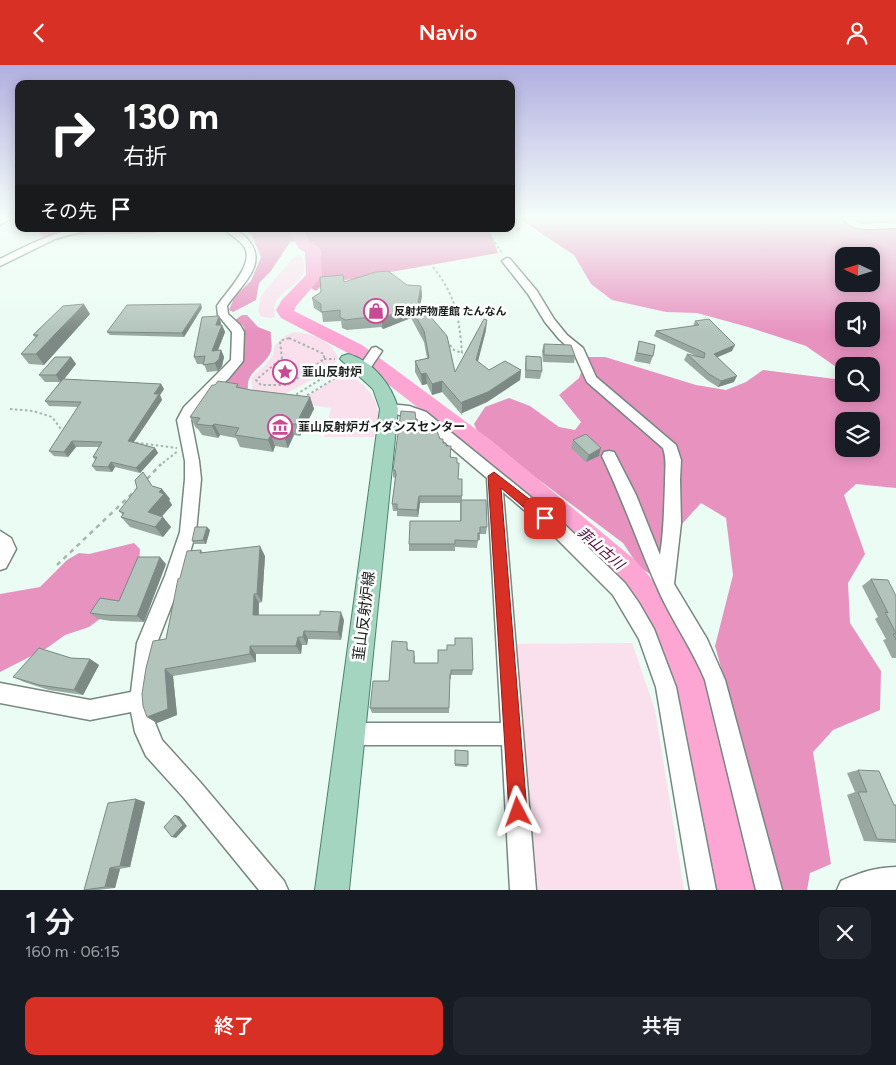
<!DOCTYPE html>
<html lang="ja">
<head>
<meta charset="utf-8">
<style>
	body { margin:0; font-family:Figtree,"Noto Sans JP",sans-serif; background:#20242c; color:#f1f3f6; height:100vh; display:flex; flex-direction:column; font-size:19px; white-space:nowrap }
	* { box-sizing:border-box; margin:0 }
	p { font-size:16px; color:#9ea1a6 }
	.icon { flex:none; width:28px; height:28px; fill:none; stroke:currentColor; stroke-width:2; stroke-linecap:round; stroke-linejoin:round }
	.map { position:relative; height:825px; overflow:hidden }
	.sheet { display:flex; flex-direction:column; background:#171b24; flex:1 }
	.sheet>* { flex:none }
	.guide { position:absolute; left:15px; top:15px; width:500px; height:152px; border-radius:10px; box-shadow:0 2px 12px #0003; background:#202124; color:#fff; overflow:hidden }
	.needle { width:32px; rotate:274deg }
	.buttons { position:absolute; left:835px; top:182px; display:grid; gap:10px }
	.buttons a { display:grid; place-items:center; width:45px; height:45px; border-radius:10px; background:#171b24; box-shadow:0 2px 12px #0003; font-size:25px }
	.pin { position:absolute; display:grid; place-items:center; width:42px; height:42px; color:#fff; margin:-21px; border-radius:10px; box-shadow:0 2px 8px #0006 }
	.me { position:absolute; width:55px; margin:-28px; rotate:356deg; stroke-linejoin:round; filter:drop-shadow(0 0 4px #0008) }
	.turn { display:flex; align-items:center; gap:18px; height:105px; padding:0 25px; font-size:22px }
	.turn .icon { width:65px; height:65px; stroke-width:2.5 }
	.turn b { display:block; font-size:35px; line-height:42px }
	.then { display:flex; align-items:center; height:48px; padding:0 25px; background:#0003; gap:10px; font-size:19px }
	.round { display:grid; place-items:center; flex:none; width:52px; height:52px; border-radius:10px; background:#20242c }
	.head { display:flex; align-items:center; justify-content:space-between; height:85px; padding:0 25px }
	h1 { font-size:30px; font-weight:600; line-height:38px }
	.cta { display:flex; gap:10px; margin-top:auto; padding:10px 25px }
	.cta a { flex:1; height:58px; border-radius:10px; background:#d93025; color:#fff; font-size:20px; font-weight:600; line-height:58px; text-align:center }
	.cta a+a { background:#20242c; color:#f1f3f6 }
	header { display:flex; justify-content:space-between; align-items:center; height:65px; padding:0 25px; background:#d93025; color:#fff; font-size:22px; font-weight:600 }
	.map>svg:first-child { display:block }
	.green { fill:#f9e0ec }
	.forest { fill:#e892c0; fill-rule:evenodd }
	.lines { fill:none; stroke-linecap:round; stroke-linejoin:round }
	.river { fill:#fda6d4; fill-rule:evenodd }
	.minor-casing { stroke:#778880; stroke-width:3 }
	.major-casing { stroke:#4b836c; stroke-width:2 }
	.path-far1 { stroke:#a6b5ad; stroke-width:2; stroke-dasharray:2.5 2.5; stroke-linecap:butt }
	.path { stroke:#a6b5ad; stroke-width:2.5; stroke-dasharray:4.5 4.5; stroke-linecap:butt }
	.minor { fill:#fff; fill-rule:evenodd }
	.major { fill:#a3d5c1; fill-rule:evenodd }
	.wall { fill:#99a9a2 }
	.shaded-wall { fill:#7d8984 }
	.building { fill:#b2c4bc; stroke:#7d8984 }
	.route { fill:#d93025; stroke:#8d1f18 }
	.labels { text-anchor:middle; stroke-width:5; stroke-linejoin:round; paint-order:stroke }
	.far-poi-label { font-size:11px; font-weight:bold; fill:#19201c; stroke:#fff; text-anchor:start }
	.poi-label { font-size:12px; font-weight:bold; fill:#19201c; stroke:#fff; text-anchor:start }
	.water-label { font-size:14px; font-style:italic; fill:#530638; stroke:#fff }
	.near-street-label { font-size:15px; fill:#19201c; stroke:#fff }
</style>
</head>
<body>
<header><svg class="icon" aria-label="back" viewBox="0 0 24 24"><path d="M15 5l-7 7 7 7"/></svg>Navio<svg class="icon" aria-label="person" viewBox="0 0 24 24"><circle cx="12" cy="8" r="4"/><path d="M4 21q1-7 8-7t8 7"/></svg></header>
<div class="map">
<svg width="896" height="825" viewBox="0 0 896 825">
	<rect width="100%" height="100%" fill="#eafcf3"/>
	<g class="green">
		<path d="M298,190L302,192C312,218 284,220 275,239C273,243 275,246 275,251L272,253L262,252L258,247L260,234L264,227L292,194Z"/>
		<path d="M294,267C311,268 332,275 338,293L332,304L285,329L253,325L251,318L252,312L265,300L273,290L275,280L284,272Z"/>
		<path d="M347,306C375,329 381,335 378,372H324L331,343L303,339L306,332Z"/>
		<path d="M632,578L655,645L684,825H534L514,579Z"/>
	</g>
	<g class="forest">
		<path d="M511,153H896V423L856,419L844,430L865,489L848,518L850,558L881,606L880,645L833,665L813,687L831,799L810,808L807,825H781L769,786L763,753L715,581L733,510L726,453L701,438L682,459L667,492L650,509L639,502L623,478L479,370L474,359L485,342L509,333L530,341L559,362L575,365L581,357L559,330L579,313L587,292H605L696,320L726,325L746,317L763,305L835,314L839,304L806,281L748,262L697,248L666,247L612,235L591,219L574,190L518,153ZM844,191H871V219H844ZM844,246H871V274H844ZM844,301H871V329H844ZM844,356H871V384H844Z"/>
		<path d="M53,164H164L155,168L43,171L39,168Z"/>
		<path d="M243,164H489L498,188L323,219L316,226L311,223L319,209L318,185L305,175L290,177L271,206L259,218L256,235L233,247L229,245L235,231L251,216L261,192L252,171Z"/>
		<path d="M242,250H247L258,262L271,267C270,274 273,279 271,286C266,301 246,306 248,323L245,326L221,322C232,305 250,284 244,263C243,259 238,258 235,255Z"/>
		<path d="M134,478L140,484L139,498L124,536L89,562L65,570L47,583L0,607V529L40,522L67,495L79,488L89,489Z"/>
	</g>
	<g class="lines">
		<path class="river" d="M293,164H307L305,169L310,178L319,182L321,185L322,211L296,241L294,246L362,280L492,376L635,495L656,519L677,552L709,627L755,825H713L675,627L654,571L634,539L615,513L476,388L348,288L281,253L276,245L282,235L306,210L305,187L299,184L291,169Z"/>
		<defs>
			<g id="minor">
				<path d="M0,153H11L0,160Z"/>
				<path d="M842,153H850L862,159L896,157V163C877,162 856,170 842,153Z"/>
				<path d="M73,164H90L55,174L0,201V194C24,182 47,170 73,164Z"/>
				<path d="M225,164C235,164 242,167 249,176C268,200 241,220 227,241L228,249L240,260L244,267L243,296L229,313L194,347L191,355L199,396L201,414L196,467L183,511L157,578L150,635L151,648L162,675L200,717L284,816L288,825H259L184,733L146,691L135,667L131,647L90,655L0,638V618L90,635L131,627L137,578L165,511L180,467L185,414V396L177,355L184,342L231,295L232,267L218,250L217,241C226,227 254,200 245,183C240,174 230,171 225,164Z"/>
				<path d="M507,193L510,194L537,226L554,254L567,270L583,283L596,312L676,380L681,395L680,415L681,458L674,519L707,574L725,615L782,825H756L705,615C693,586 675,560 661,531C640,485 624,437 602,391L604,387L609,386L614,387L636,430L660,490C664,466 664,443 665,418C665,405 667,395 663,383L587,317L574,288L559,274L545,257L528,229L502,196Z"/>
				<path d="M376,282L382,286L367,308H359L357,305L359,302L372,283Z"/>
				<path d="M389,339L409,341L426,347L564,459L625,518L639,538L654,564L676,622L716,825H690L656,622L639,574L613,530L552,469L503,427L536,825H510L502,680H351L343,677L340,669L343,661L351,658H501L487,413L416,353L384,347L382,344L384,341Z"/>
				<path d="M0,466L11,473L16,484L6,503L0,505Z"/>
				<path d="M896,802V825H837L841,816C862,807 873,803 896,802Z"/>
			</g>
			<path id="major" d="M348,289C372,295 393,321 398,344L349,825H315L380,344L373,324L340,294L342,291Z"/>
		</defs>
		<use href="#minor" class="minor-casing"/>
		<use href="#major" class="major-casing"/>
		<g class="path-far1">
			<path d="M490,164L489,169L502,188"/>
			<path d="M433,202C456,231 459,252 462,288L454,285L447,276"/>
			<path d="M289,273L324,289V294L288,320H261L256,315L282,293L280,276Z"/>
			<path d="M324,294H335"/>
			<path d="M292,332L334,306L338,300"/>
			<path d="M303,333L345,307"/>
			<path d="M10,344L33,346L52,352L64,368"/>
			<path d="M131,377L177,383"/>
			<path d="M159,401L178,386"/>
		</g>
		<g class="path">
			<path d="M147,414L161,399"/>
			<path d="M57,500L138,423"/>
		</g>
		<use href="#minor" class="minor"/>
		<use href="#major" class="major"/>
	</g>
	<g class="wall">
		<path d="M343,210L344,217L421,221L422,231L420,239L455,307L486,265L478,297L489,305H521L520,315L487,337L462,348V350L442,327L432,330L427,319L422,320L415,307V296L427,293L424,277L411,253L383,264L381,262L347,265L342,263L341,256L323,257L322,248L314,243L312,233L321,227Z"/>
		<path d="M202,243L184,272L110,270L107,267Z"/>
		<path d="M90,249L44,300L29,299L21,289L36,273L33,270Z"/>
		<path d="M219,251L221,258V260H222L225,267L218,285H221L224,292L222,301L218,306L207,307L204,299H197L194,292Z"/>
		<path d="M695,256L732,286L717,292L734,317L718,322L707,315L684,295L687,289L698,292L654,271L656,266L693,261Z"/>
		<path d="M639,276L653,291L650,299L634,296Z"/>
		<path d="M544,279L575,291L574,298L543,297L542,286Z"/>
		<path d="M526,291L542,306L540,314L525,313V299Z"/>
		<path d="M71,292L76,299L64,314L161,319L164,324L160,330L162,335L134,377L155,383L158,388L140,408L115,402L112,407L96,406L92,401L95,395L93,392L99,382H76L68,392L54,391L49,386L78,342L49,341L45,336L60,317H45L39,310Z"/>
		<path d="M238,319L239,322L251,325L310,332L314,344L300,371L294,370L288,383L275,381L273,387L240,382L236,373L220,370L218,373L202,370L198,364L196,363L190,352L215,320Z"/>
		<path d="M416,355L426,366L440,374L446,381L451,392L457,398L458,414H462V435L487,462L486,469H480V475H478L477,483L455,482V486H409V479L460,456V438H420L418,452L397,451V446H393L392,439L395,413L393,412V405Z"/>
		<path d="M573,375L599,391L586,397L571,383Z"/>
		<path d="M153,421L162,424L170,434L169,435L172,440L162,451L171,462L163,472L130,462L121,452L123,450L119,446Z"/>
		<path d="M210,465L206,479H194L192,476Z"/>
		<path d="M201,485L203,488L265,491L262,537L259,538V550L344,555L341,575L308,574L307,580H302L301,589H256V597L173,611L177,650L157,658L147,652L180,513Z"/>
		<path d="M166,499L144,557L111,556L98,554L90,548L119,536Z"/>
		<path d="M871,514L896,531V593H892L883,575L886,574L875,554L878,552L862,521Z"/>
		<path d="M408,582V585L415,591V598L473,605L472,610H451V614H449V648H372L370,643L389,616Z"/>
		<path d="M71,593L90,594L99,600L83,630L49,625L24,617L13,612Z"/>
		<path d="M455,685L468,686L467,702L455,701Z"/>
		<path d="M858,705L894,740H896V778L864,776L847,730L855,727L847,708Z"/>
		<path d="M136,734L145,737L130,802L120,804L115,823L98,825H84Z"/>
	</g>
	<g class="shaded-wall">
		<path d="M421,221L422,231L419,247L418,237Z"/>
		<path d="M84,239L90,249L44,300L36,289Z"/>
		<path d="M201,239L202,243L184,272L182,268Z"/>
		<path d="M411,243V253L383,264L381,253Z"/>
		<path d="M219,251L221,258L219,267L216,260Z"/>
		<path d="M487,255L486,265L475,306L476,295Z"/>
		<path d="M222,260L225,267L215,293L212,286Z"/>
		<path d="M735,280L732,286L711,295L714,289Z"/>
		<path d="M221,285L224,292L222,301L218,306L215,298Z"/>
		<path d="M71,292L76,299L61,318L56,310Z"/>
		<path d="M521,305L520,315L487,337L462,348V337Z"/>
		<path d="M426,308L427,319L422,320L421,309Z"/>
		<path d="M737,311L734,317L718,322L721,316Z"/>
		<path d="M442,316V327L432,330V319Z"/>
		<path d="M161,319L164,324L160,330L162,335L131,381L128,376L154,329Z"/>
		<path d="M310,332L314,344L300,371L296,359Z"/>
		<path d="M214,359L220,370L218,373L212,361Z"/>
		<path d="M291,359L294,370L288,383L284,371Z"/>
		<path d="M271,370L275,381L273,387L268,375Z"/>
		<path d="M72,376L76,382L68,392L64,387Z"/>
		<path d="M155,383L158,388L140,408L136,403Z"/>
		<path d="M601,383L599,391L586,397L589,390Z"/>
		<path d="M111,397L115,402L112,407L108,402Z"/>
		<path d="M162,424L170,434L169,435L172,440L156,458L148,447L159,427Z"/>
		<path d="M419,431L420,438L418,452L417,445Z"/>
		<path d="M163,452L171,462L163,472L155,462Z"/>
		<path d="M207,462L210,465L206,479L203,475Z"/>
		<path d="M260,481L265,491L262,537L257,529Z"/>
		<path d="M160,492L166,499L144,557L137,551Z"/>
		<path d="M254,529L259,538L258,558L253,550Z"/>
		<path d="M341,547L344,555L341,575L338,567Z"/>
		<path d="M304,566L308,574L307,580L303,572Z"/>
		<path d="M298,572L302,580L301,589L296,581Z"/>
		<path d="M250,581L256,589V597L250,589Z"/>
		<path d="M90,594L99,600L83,630L74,625Z"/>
		<path d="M165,604L173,611L177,650L157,658L147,652Z"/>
		<path d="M136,734L145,737L130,802L120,801Z"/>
		<path d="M175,750L179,751L187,761L176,773L172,772Z"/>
		<path d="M110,803L120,804L115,823L105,822Z"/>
	</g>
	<g class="building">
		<path d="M388,206L407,220L421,221L418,237L447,271L455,307L484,254L487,255L476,295L489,305L505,296L521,305L488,327L462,337V339L442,316L432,319L426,308L421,309L415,296L429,293L424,266L411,243L381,253L379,251L345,255L340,252V245L321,247V239L312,233L321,227L320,212L343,210L344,217L376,207Z"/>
		<path d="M84,239L36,289H21L38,270H33L63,241Z"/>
		<path d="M201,239L182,268L107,267L127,240Z"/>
		<path d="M219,251L216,260H222L212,286L221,285L219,294L215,298L203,300L205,291L194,292L202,252Z"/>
		<path d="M709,254L735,280L714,289L737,311L721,316L709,309L687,289L704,293L705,288L656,266L699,260L695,256Z"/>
		<path d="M639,276L655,280L653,291L637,288Z"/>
		<path d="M544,279L571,280L575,291L544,290Z"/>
		<path d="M526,291L541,292L542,306L526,305Z"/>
		<path d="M55,292H71L56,310H39Z"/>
		<path d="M63,314L161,319L154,329H159L128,376L155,383L136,403L111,397L108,402L92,401L97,392H93L102,377L72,376L64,387L49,386L81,337L45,336Z"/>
		<path d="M218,316L238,319L236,322L251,325L310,332L296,359H291L284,371L271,370L268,375L235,370L239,363L214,359L212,361L196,359L200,353L190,352L212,320H215Z"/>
		<path d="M401,346L415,347L416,355L426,356L425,366H437L440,374H443V378H446V381H451L450,392L457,393V398H459L458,414H462V431H419L417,445L397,444V439H392L396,409L395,405H393Z"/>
		<path d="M586,369L601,383L589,390L573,375Z"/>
		<path d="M143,407L152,421L162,424L159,427L164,429L148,447L163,452L155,462L121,452L124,448L119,446L137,423L135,415Z"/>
		<path d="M461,435H486L487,462H480V468H478V476L455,475V479H409L410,456H461Z"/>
		<path d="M195,462H207L203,475L192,476Z"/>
		<path d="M260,481L257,529H254L253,550H320V546L341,547L338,567L304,566L303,572H298L296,581H250V589L165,604L168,644L147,652L143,641L142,629L146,603L153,576L166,574L178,514L180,513L187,486L201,485L200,488Z"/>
		<path d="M138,492H160L137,551L104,550L90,548L100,533L119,536Z"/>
		<path d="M871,514L888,515L896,531V568L885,547L888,548Z"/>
		<path d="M893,569H896V575Z"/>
		<path d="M455,573H472L473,605H451V609H450L449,643H370L373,616H389L392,576L407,577V585L414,586V598H438V585H447V580H455Z"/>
		<path d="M39,583L71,593L90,594L74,625L39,620L13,612Z"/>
		<path d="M455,685L468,686V700L455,699Z"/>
		<path d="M858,705L879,706L894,740H896V775L877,774L858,727H867Z"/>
		<path d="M136,734L120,801L110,803L105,822L84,825L108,738Z"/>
		<path d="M175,750L183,760L172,772L164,762Z"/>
	</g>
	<linearGradient id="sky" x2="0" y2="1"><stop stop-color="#b0aee0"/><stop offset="0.57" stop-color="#f6fefa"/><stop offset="1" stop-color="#f6fefa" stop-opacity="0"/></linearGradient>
	<rect width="896" height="268" fill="url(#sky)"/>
	<path class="route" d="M494,407L550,450L551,453L550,457H541L501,423L527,747L524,754L518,756L512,754L509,747L488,411Z"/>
	<defs>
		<symbol id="shop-ring" viewBox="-11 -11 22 22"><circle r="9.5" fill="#fff" stroke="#c84994" stroke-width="1.5"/><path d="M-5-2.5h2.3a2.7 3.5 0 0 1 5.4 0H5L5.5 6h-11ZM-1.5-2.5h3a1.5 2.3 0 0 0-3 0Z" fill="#c84994"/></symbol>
		<symbol id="sight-ring" viewBox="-11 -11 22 22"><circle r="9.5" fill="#fff" stroke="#c84994" stroke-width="1.5"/><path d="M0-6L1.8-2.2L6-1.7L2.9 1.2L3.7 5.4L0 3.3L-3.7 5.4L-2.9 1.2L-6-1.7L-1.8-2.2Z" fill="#c84994"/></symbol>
		<symbol id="museum-ring" viewBox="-11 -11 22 22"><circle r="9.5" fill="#fff" stroke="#c84994" stroke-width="1.5"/><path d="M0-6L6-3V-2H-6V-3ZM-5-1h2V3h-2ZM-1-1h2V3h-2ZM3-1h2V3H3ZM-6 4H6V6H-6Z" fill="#c84994"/></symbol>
	</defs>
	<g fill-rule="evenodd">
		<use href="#shop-ring" x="362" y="232" width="28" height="28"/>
		<use href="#sight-ring" x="271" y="293" width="28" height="28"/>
		<use href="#museum-ring" x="266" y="348" width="28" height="28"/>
	</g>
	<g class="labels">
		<g class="far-poi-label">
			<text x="394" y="250">反射炉物産館 たんなん</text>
		</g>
		<g class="poi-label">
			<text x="302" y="311">韮山反射炉</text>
			<text x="298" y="366">韮山反射炉ガイダンスセンター</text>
		</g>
		<g class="water-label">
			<text transform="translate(601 483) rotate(41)" y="5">菲山古川</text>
		</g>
		<g class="near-street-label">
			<text transform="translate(364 551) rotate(-83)" y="5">韮山反射炉線</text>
		</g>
	</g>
</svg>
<div class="buttons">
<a><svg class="needle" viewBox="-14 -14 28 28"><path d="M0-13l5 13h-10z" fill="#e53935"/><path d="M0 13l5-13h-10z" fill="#9ea1a6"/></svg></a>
<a><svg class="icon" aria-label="sound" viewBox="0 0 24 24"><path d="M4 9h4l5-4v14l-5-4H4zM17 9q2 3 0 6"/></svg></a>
<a><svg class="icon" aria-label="search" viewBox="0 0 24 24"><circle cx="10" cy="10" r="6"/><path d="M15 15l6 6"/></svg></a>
<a><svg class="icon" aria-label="layers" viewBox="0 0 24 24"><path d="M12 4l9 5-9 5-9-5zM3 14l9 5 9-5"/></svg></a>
</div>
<div class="pin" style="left:545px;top:453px;background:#d93025"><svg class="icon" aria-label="arrive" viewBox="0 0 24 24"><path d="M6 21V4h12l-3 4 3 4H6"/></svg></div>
<svg class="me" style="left:518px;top:747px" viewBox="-20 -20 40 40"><path d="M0-17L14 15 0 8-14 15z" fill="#d93025" stroke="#fff" stroke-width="4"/></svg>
<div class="guide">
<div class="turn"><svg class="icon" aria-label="right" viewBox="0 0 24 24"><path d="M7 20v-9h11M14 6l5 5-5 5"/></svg><div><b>130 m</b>右折</div></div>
<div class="then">その先<svg class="icon" aria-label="arrive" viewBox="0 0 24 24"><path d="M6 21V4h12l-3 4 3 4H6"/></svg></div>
</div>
</div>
<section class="sheet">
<div class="head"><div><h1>1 分</h1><p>160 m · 06:15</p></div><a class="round"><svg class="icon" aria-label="close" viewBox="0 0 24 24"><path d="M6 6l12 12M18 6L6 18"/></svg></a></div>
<div class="cta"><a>終了</a><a>共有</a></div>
</section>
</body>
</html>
